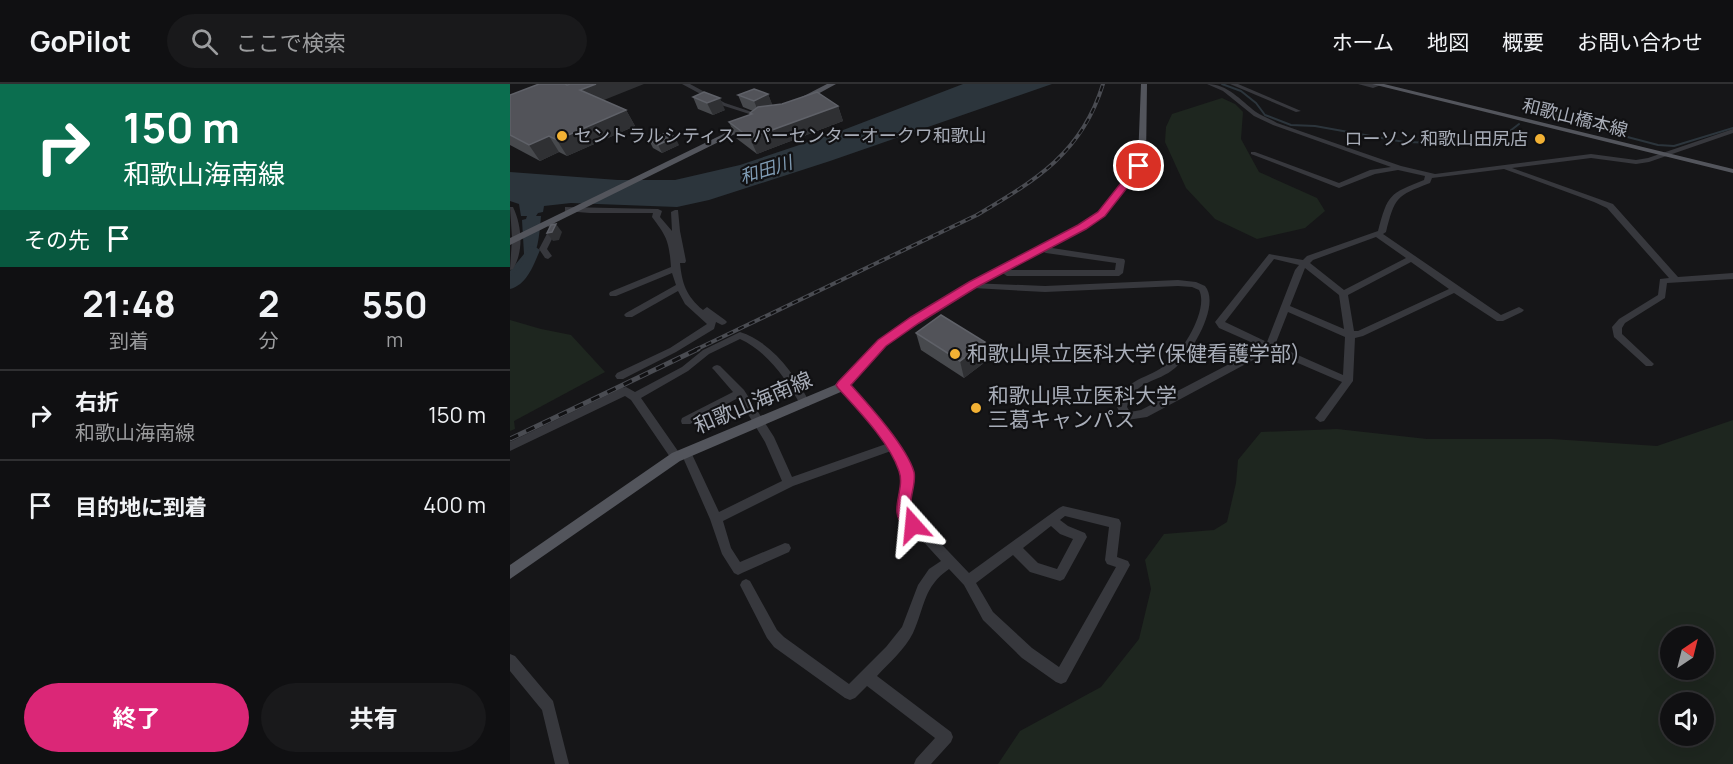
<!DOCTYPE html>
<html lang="ja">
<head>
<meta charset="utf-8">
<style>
	body { margin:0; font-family:Manrope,"Noto Sans JP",sans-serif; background:#19191b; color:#f1f3f6; height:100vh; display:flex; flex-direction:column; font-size:22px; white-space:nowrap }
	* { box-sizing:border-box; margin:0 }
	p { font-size:20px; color:#9c9d9f }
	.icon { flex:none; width:33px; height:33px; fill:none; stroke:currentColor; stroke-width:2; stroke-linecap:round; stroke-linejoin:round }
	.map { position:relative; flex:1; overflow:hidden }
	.side { display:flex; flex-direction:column; background:#101012; width:510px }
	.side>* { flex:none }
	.guide { background:#0b6e4f; color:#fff; overflow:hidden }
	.needle { width:39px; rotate:35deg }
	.tools { position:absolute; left:1150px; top:542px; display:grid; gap:12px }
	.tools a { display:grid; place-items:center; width:54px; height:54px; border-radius:50%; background:#101012; box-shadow:0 6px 24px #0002,0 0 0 2px #303032; font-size:30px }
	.pin { position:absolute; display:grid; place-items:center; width:51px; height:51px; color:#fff; margin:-26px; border:3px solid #fff; border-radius:50%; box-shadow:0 2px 6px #0007 }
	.me { position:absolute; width:66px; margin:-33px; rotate:342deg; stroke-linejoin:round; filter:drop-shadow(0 0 4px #0008) }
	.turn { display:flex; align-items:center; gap:21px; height:126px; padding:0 24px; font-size:27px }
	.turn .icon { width:78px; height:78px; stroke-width:2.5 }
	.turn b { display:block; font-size:42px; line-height:51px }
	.then { display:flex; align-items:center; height:57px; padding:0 24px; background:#0003; gap:12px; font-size:22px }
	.eta { display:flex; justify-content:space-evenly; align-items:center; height:102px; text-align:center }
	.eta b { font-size:36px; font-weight:700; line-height:42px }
	.action { display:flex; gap:12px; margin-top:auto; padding:12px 24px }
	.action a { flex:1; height:69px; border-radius:36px; background:#db2777; color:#fff; font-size:24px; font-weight:700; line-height:69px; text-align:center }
	.action a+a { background:#19191b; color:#f1f3f6 }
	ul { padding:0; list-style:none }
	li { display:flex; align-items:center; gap:18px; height:90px; padding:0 24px; border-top:2px solid #303032 }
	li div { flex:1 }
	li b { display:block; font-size:22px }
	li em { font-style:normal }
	header { display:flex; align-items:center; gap:36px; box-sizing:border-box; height:84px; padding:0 30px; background:#101012; border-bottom:2px solid #303032 }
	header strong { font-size:28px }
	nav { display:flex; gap:33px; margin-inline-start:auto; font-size:21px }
	.search { width:420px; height:54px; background:#19191b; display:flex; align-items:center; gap:15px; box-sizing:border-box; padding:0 21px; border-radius:33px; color:#9c9d9f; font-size:22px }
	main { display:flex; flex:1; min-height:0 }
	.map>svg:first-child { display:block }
	.green { fill:#1e261f; fill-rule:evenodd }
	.water { fill:#2c353c }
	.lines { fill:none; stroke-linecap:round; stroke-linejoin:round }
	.stream { stroke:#2c353c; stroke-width:2 }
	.river { fill:#2c353c; fill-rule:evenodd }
	.minor { fill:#37383d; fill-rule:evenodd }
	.major { fill:#53555c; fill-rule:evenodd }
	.rail-far1-casing { stroke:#4a4c52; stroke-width:4 }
	.rail-casing { stroke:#4a4c52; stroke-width:5 }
	.rail-far1 { stroke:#111113; stroke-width:2; stroke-dasharray:6; stroke-linecap:butt }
	.rail { stroke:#111113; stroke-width:3; stroke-dasharray:9; stroke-linecap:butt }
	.wall { fill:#47494d }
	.shaded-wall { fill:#2f3033 }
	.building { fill:#525359; stroke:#5f6168; stroke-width:1.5 }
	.route { fill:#db2777; stroke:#8e194d; stroke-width:1.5 }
	.poi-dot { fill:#f2b134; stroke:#111113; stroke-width:2 }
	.labels { text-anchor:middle; stroke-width:4.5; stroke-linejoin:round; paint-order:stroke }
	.far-street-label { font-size:18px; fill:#a8adb8; stroke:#111113 }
	.far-poi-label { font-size:18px; fill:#a8adb8; stroke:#111113; text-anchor:start }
	.far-water-label { font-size:18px; font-style:italic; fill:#7f9bb3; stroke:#111113 }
	.poi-label { font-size:21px; fill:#a8adb8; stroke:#111113; text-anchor:start }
	.street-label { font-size:21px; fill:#a8adb8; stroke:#111113 }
</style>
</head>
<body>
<header>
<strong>GoPilot</strong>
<div class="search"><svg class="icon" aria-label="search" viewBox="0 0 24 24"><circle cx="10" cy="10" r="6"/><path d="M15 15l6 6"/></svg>ここで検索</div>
<nav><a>ホーム</a><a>地図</a><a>概要</a><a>お問い合わせ</a></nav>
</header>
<main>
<section class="side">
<div class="guide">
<div class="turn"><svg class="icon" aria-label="right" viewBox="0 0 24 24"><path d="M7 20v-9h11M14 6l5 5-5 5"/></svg><div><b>150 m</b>和歌山海南線</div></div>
<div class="then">その先<svg class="icon" aria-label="arrive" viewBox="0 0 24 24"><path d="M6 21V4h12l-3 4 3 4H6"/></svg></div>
</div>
<div class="eta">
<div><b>21:48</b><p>到着</p></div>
<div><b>2</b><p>分</p></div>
<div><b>550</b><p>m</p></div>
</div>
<ul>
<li><svg class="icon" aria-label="right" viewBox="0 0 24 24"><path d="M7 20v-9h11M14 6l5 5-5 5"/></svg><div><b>右折</b><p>和歌山海南線</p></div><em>150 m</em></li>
<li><svg class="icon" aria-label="arrive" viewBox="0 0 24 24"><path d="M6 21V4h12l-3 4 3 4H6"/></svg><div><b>目的地に到着</b></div><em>400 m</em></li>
</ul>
<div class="action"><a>終了</a><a>共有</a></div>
</section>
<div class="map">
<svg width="1223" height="680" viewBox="0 0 1223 680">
	<rect width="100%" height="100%" fill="#161618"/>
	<g class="green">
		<path d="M712,14L725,20L733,28L731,55L749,88L807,114L815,127L795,144L747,155L705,135L676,104L655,58L656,43L662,30Z"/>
		<path d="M0,236L31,245L61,251L95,288L4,337L5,345L0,347Z"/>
		<path d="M1223,336V680H488L510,647L591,603L629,555L641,505L635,476L654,450L704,446L717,438L726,399L728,376L751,348L827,345L917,355H1042L1147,362ZM1161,552H1194V585H1161ZM1161,618H1194V651H1161Z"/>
	</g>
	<path class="water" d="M453,0H542L320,77L199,116L167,123L61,119L34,122L33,128L28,129L26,132H31C28,170 26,174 0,202V187L14,170L12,136L16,135L17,132H11L9,120L0,117V88L108,96H165L230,81L328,48Z"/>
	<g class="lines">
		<g class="stream">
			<path d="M712,0L731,7L746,19L755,31L781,41L805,42L894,58L972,60L987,57L1009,40"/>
			<path d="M1018,29L1024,24L1029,25L1061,38L1087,42L1106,50L1148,61L1164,62L1223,44"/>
		</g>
		<path class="river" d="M24,162L30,166C24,180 17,201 0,205V193L9,184L19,163Z"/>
		<g class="minor">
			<path d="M172,0H180L215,19L257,33L252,34L211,21Z"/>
			<path d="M697,0C718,0 730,16 746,28C752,32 760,35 767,39L891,82L925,90L1081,70L1126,76L1138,74L1223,45V49L1139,78L1126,80L1081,74L1002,84L1103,120L1168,193L1223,189V195L1157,199L1155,214L1115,239L1112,244V250L1144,280L1142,282H1136L1104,253L1102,243L1109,235L1148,211L1150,195L1159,194L1097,124L1084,118L994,85L922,94L920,99C886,112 885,113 876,148L873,150L991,231L1009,223L1014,226L1012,228L993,237H987L944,209L853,252L845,254L843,297L814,337L810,338L805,334L832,298L760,267L637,333L617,336L613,335L607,323C616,291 637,297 658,279C673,267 699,225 689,206L682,203L668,202L535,208L463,204L459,201L460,199L535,202L668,196L686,198L695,202C711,221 681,270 665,284C648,299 624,296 617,323L620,328L631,326L752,263L709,244L705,238L759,170L793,176L797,172L868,147C878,110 879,110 914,96L915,92L888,86L865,90L829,104L741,70V68H745L829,99L860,86L881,83L763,41L744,32L713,7ZM866,153L896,174L834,206L800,179L803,176ZM764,175L789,181L785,186L757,258L715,238ZM901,178L939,205L848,247H844L838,211ZM795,184L829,211L834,245L780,222ZM778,228L835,253L833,291L765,261Z"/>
			<path d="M720,0H728L791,27L786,28Z"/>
			<path d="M848,0H870L871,1L863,4Z"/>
			<path d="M0,123H3C12,142 14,167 3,185L0,186L2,154Z"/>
			<path d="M55,123L148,125L152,127L150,133L162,147L161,128L165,126H168L170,147L176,177L175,179H170C172,199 176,212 193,226L197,223L215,236L217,238L215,240L212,241L206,238L204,245L166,268L113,295H107L105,292L107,289L160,264L197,240L175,220L168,207L122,233H116L114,231L116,229L166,201L162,189L106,212H100L99,210L100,208L161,183C159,157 157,153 142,133L143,129H80L55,127Z"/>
			<path d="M38,139H44L48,143L37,165L42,172L38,175L35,174L29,165L40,144L37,141Z"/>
			<path d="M529,162L614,175L615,177L613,189L609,192H497L488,186L492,183L499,186H605L606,179L536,169L529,166Z"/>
			<path d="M230,248C262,258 285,291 300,319L299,322H291C277,296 258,268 230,255L199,270L178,287L131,314L170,370L171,373L170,376H162L121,316L115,312L0,367V358L112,304L116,303L125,308L172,283L193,266Z"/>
			<path d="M207,281L210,282L234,306L264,353L282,393L376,360L328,301L333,297L337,298L372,338L396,374L403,392L399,424L401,431L418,446L459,489L549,424L553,422L609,435L611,439L607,473L618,477L620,481L556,598L551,600L546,598L512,574L473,536L454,501L439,485C413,503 415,523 403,549C395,565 379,579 367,592L441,648L443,653L441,658L421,680H404L406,675L425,654L357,602L345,614L340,616L335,614L264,563L257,554L232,505L230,501L232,497L236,495L240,497L267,546L274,553L339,600L376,563L392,543L408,501L419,485L431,477L410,454L393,439L389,429L388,417L392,392L381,367L283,402L213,437L221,464L230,478L275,459L279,460L281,464L279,468L232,489L228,491L224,489L212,470L200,435L171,369L172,366H180L209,428L272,397L255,358L228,314L180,340H172L171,337L172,334L223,308L204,286L202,284L204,282ZM555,432L599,443L595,476L597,480L606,483L549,583L522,564L483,528L466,499L503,471L520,488L550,497L554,495L577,453L575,449L558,442L550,436ZM541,442L550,450L563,455L547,485L528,479L513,464Z"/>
			<path d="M0,570L5,572L43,617L59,680H45L32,626L0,587Z"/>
		</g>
		<g class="major">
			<path d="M317,0H326L295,17L288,15Z"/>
			<path d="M631,0H637L636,75L632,84L595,132L575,145L467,203L409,238L376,262L333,307L170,377L0,495V481L162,369L325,301L368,256L401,234L459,199L569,141L589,128L625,82L628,75Z"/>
			<path d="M862,0H874L1223,85V89Z"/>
			<path d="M236,39L243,41L0,161V154Z"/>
		</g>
		<defs>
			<path id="rail-far1" d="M185,266L467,131C526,96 572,69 593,0"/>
			<path id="rail" d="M0,355L188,265"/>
		</defs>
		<use href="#rail-far1" class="rail-far1-casing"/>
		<use href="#rail" class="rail-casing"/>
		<use href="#rail-far1" class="rail-far1"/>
		<use href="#rail" class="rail"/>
	</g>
	<g class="wall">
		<path d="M258,10L262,21L328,22L333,37L247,70L226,54L219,38L241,31L240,29L243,27L233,23L228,11Z"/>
		<path d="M0,11L93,16L116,26L125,42L57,72L49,68L30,77L0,61Z"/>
		<path d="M183,13L215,26L203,31L188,25Z"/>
		<path d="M139,56L169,61L152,69L143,64Z"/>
		<path d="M406,249L479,275L454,294L411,266Z"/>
	</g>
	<g class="shaded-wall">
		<path d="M86,0H134L79,22L70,6Z"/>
		<path d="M258,10L263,22L249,29L244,17Z"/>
		<path d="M210,14L215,26L203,31L197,19Z"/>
		<path d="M328,22L333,37L247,70L240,54Z"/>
		<path d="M116,26L125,42L57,72L47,56Z"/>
		<path d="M39,52L49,68L30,77L19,61Z"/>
		<path d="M165,53L169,61L152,69L148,61Z"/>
		<path d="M46,140L52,148L49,156L43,157L37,149Z"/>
		<path d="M475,258L479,275L454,294L450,277Z"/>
	</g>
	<g class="building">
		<path d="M29,0H55L57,1L60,0H86L70,6L116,26L47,56L39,52L19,61L0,51V11Z"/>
		<path d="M244,5L258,10L244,17L228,11Z"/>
		<path d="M194,8L210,14L197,19L183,13Z"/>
		<path d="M307,8L328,22L240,54L219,38L242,30L240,29L248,23L272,20Z"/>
		<path d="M156,49L165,53L148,61L139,56Z"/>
		<path d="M46,140L42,148L37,149L41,141Z"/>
		<path d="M431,231L475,258L450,277L406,249Z"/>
	</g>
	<path class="route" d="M626,80L634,82L595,132L576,145L467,203L409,239L376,262L341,301C359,321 397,363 404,388C407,401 396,419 403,430C405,434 409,437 411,441L409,446C403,448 401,448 396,444C376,428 396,407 389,387C380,359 348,326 328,304L326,301L328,298L368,256L401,233L459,198L568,141L588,128Z"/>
	<g class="poi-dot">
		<circle cx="52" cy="52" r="6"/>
		<circle cx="1030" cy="55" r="6"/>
		<circle cx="445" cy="270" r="6"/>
		<circle cx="466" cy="324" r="6"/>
	</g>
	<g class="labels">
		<g class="far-street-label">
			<text transform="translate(1065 34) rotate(14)" y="6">和歌山橋本線</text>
		</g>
		<g class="far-poi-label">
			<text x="64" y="58">セントラルシティスーパーセンターオークワ和歌山</text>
			<text x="1018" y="61" text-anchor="end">ローソン 和歌山田尻店</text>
		</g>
		<g class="far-water-label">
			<text transform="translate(256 86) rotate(-17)" y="6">和田川</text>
		</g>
		<g class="poi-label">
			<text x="457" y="277">和歌山県立医科大学(保健看護学部)</text>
			<text x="478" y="319">和歌山県立医科大学<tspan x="478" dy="24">三葛キャンパス</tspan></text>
		</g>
		<g class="street-label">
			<text transform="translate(243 319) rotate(-23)" y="7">和歌山海南線</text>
		</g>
	</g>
</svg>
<div class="tools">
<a><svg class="needle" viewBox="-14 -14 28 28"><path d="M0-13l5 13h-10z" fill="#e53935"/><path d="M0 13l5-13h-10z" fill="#9c9d9f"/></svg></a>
<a><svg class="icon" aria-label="sound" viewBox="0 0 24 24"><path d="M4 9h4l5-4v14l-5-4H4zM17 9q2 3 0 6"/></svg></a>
</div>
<div class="pin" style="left:629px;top:82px;background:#d93025"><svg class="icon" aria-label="arrive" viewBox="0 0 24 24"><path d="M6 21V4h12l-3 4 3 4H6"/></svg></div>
<svg class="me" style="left:403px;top:441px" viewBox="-20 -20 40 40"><path d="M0-17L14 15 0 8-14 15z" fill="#db2777" stroke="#fff" stroke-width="4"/></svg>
</div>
</main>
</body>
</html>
